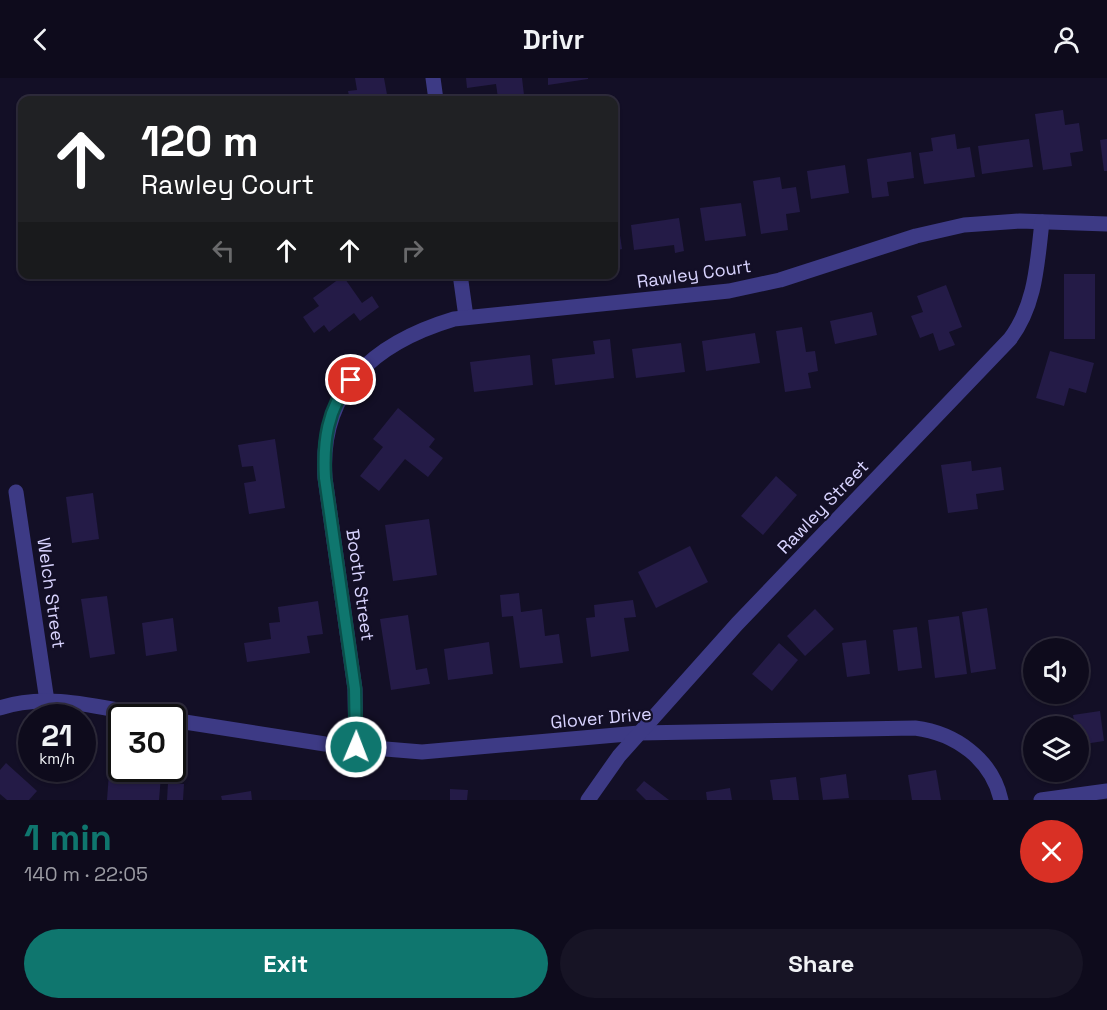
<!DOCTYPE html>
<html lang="en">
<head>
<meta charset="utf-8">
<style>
	body { margin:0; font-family:"Space Grotesk",sans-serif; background:#171425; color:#f1f3f6; height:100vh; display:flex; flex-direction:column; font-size:22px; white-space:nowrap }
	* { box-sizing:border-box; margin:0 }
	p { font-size:20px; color:#9b9ba3 }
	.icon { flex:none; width:33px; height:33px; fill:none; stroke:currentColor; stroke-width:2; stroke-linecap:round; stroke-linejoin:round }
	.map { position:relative; height:722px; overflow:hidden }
	.details { display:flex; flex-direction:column; background:#0e0b1c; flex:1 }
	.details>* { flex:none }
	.top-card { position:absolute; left:18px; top:18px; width:600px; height:183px; border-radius:12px; box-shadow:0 2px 4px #0004,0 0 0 2px #2e2b3b; background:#202124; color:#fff; overflow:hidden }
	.buttons { position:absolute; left:1023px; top:560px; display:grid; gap:12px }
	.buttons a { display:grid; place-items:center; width:66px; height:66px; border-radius:50%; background:#0e0b1c; box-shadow:0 2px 4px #0004,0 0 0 2px #2e2b3b; font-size:30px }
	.speed { position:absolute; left:18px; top:626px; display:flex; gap:12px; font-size:30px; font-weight:700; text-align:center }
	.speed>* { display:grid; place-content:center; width:78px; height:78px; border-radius:50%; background:#0e0b1c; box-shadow:0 2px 4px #0004,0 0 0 2px #2e2b3b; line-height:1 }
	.speed small { font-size:15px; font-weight:400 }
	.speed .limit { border:3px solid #111; border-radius:9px; background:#fff; color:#111 }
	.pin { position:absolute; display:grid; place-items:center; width:51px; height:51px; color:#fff; margin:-26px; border:3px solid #fff; border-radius:50%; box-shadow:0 2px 6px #0007 }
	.me { position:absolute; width:66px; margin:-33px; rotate:1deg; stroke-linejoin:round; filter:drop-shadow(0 0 4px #0008) }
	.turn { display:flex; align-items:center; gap:21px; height:126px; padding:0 24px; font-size:27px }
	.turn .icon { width:78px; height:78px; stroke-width:2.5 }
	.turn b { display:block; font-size:42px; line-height:51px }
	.lanes { display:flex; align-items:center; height:57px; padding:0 24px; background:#0003; justify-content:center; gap:30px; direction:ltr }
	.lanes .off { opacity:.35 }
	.round { display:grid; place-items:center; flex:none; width:63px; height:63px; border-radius:32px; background:#171425 }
	.overview { display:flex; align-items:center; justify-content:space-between; height:102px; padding:0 24px }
	h1 { font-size:36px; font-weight:700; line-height:45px; color:#0f766e }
	.cta { display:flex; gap:12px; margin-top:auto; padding:12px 24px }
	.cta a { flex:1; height:69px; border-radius:36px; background:#0f766e; color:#fff; font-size:24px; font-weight:700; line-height:69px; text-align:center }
	.cta a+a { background:#171425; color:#f1f3f6 }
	header { display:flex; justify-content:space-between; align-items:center; height:78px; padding:0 24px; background:#0e0b1c; font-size:27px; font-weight:700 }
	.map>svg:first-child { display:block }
	.building { fill:#241b47 }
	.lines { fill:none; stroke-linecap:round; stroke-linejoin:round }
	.minor { stroke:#3d3a85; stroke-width:15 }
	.route-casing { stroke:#0a4d48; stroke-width:15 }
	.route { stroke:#0f766e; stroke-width:10 }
	.labels { text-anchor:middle; stroke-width:4.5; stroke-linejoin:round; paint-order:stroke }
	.street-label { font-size:18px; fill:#d9d4ff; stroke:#130f26 }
</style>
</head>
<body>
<header><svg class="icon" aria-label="back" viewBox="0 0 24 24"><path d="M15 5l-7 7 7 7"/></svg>Drivr<svg class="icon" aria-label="person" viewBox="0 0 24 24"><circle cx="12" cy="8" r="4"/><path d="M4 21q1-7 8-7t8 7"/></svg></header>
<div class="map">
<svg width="1107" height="722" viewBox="0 0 1107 722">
	<rect width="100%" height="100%" fill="#130f26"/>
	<g class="building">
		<path d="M355,0H384L388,22H350L348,13L357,12Z"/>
		<path d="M466,0H522L524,17L498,20L496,6L467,10Z"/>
		<path d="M548,0H588V1L548,7Z"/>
		<path d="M1063,32L1065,47L1079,45L1083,73L1070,75L1072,88L1043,92L1035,36Z"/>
		<path d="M955,56L957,71L970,69L975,99L924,106L919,75L933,73L931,60Z"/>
		<path d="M1029,61L1033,89L982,96L978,68Z"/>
		<path d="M1107,61V93H1104L1100,62Z"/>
		<path d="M911,74L914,100L887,104L889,118L872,120L867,81Z"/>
		<path d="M845,87L849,115L811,121L807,93Z"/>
		<path d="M780,99L782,111L796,109L800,134L786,136L788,152L761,156L753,103Z"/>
		<path d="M741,125L746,158L705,163L700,130Z"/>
		<path d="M679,140L684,173L675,175L674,167L634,172L631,147Z"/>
		<path d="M618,144L622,171L614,173V145Z"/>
		<rect x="1064" y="196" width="31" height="65"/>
		<path d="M343,198L362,225L372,218L379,229L360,243L354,235L329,254L324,247L314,255L303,239L319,228L313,220Z"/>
		<path d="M946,207L962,249L949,254L955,267L939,273L933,255L920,260L911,238L923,234L917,218Z"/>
		<path d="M872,234L877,257L835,266L830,243Z"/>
		<path d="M802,249L806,274L815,273L818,293L808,295L811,310L785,314L776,253Z"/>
		<path d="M755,255L760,285L706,293L702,263Z"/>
		<path d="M610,261L614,300L555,307L552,281L595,276L593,263Z"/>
		<path d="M681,265L685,294L636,300L632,271Z"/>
		<path d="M1050,273L1094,285L1086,315L1069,310L1064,328L1036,320Z"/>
		<path d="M530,277L533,307L474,314L470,284Z"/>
		<path d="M398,330L435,361L429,369L443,380L428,399L405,381L379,413L360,398L383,369L373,361Z"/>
		<path d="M275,361L285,430L249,436L244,405L256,403L253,388L242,389L238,367Z"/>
		<path d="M971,383L972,393L1001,389L1004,412L976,416L978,431L948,435L941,387Z"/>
		<path d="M776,398L797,417L763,457L741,438Z"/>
		<path d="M93,415L99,461L72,465L66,419Z"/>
		<path d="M429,441L437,497L393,503L385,447Z"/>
		<path d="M690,468L708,504L656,530L638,494Z"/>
		<path d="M519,515L521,534L542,531L545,558L559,556L563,585L520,590L513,538L502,539L500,517Z"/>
		<path d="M107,518L115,576L90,580L81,521Z"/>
		<path d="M633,522L636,539L624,540L629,573L591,579L586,540L595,539L594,527Z"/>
		<path d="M318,523L323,556L307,558L310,575L247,584L244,565L271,561L269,545L280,544L278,529Z"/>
		<path d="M987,530L996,591L971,595L962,534Z"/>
		<path d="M815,531L834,551L805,578L787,558Z"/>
		<path d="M408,537L416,592L427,590L430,606L391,612L380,541Z"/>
		<path d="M959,538L967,596L935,600L928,542Z"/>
		<path d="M173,540L177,573L146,578L142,545Z"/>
		<path d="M917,549L922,590L898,593L893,552Z"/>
		<path d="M866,562L870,596L847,599L842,565Z"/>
		<path d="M489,564L493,596L448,602L444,571Z"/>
		<path d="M779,565L798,582L772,613L752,596Z"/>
		<path d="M1100,633L1104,663L1078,667V648H1075L1073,637Z"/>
		<path d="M6,685L37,713L29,722H7L0,716V692Z"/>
		<path d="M936,692L941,722H912L908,697Z"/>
		<path d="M109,695L161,698L159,722H107Z"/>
		<path d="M846,696L849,720L823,722L820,700Z"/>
		<path d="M796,699L799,722H773L770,702Z"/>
		<path d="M644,703L669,722H646L636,712Z"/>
		<path d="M168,705L184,706L183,722H167Z"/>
		<path d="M730,710L732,722H707L706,714Z"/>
		<path d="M450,711L468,712L467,722H450Z"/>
		<path d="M251,713L252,722H222L221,718Z"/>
	</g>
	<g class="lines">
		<g class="minor">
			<path d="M433,0L436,22"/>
			<path d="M460,196L466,239"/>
			<path d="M16,414L47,623"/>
			<path d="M0,630C48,613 105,631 155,639"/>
			<path d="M172,642L325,666L422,674L639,655L915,650C955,655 992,681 1001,722"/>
			<path d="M356,669L355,611L325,400C319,312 374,265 454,241L729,213L780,202L916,158L964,147L1020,143L1107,146"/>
			<path d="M588,722L619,678L737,546L1010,261C1036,226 1037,186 1042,144"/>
			<path d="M1041,722L1107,713"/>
		</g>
	</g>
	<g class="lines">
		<defs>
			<path id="route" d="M351,302C327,331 323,364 325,400L355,611L356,669"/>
		</defs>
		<use href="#route" class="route-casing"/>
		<use href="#route" class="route"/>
	</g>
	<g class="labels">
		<g class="street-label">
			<text transform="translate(694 196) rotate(-8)" y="6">Rawley Court</text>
			<text transform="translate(823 429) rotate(-46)" y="6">Rawley Street</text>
			<text transform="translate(360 507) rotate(82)" y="6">Booth Street</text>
			<text transform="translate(51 515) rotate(82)" y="6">Welch Street</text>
			<text transform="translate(601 640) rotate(-5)" y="6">Glover Drive</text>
		</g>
	</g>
</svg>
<div class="buttons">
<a><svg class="icon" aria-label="sound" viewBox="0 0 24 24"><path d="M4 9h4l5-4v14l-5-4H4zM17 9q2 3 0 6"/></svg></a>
<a><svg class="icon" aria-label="layers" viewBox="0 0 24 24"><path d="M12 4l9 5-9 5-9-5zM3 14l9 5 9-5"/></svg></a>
</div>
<div class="speed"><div>21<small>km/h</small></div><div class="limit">30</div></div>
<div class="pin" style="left:351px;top:302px;background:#d93025"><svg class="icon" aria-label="arrive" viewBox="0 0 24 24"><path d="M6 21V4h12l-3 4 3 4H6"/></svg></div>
<svg class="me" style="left:356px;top:669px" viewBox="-20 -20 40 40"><circle r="17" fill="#0f766e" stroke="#fff" stroke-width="3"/><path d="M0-11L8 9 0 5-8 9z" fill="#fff"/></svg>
<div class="top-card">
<div class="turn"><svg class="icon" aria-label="ahead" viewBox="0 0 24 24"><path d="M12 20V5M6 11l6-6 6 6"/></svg><div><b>120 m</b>Rawley Court</div></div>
<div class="lanes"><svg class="icon off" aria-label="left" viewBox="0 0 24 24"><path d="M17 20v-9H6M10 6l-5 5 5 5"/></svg><svg class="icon" aria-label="ahead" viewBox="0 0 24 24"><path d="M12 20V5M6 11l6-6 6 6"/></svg><svg class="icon" aria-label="ahead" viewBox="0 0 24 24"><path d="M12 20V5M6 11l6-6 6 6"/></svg><svg class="icon off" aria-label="right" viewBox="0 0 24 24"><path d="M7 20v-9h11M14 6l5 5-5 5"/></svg></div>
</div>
</div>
<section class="details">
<div class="overview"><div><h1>1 min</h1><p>140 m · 22:05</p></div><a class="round" style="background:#d93025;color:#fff"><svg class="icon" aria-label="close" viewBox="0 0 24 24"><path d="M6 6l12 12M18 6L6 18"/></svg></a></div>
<div class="cta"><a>Exit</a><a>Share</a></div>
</section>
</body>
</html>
